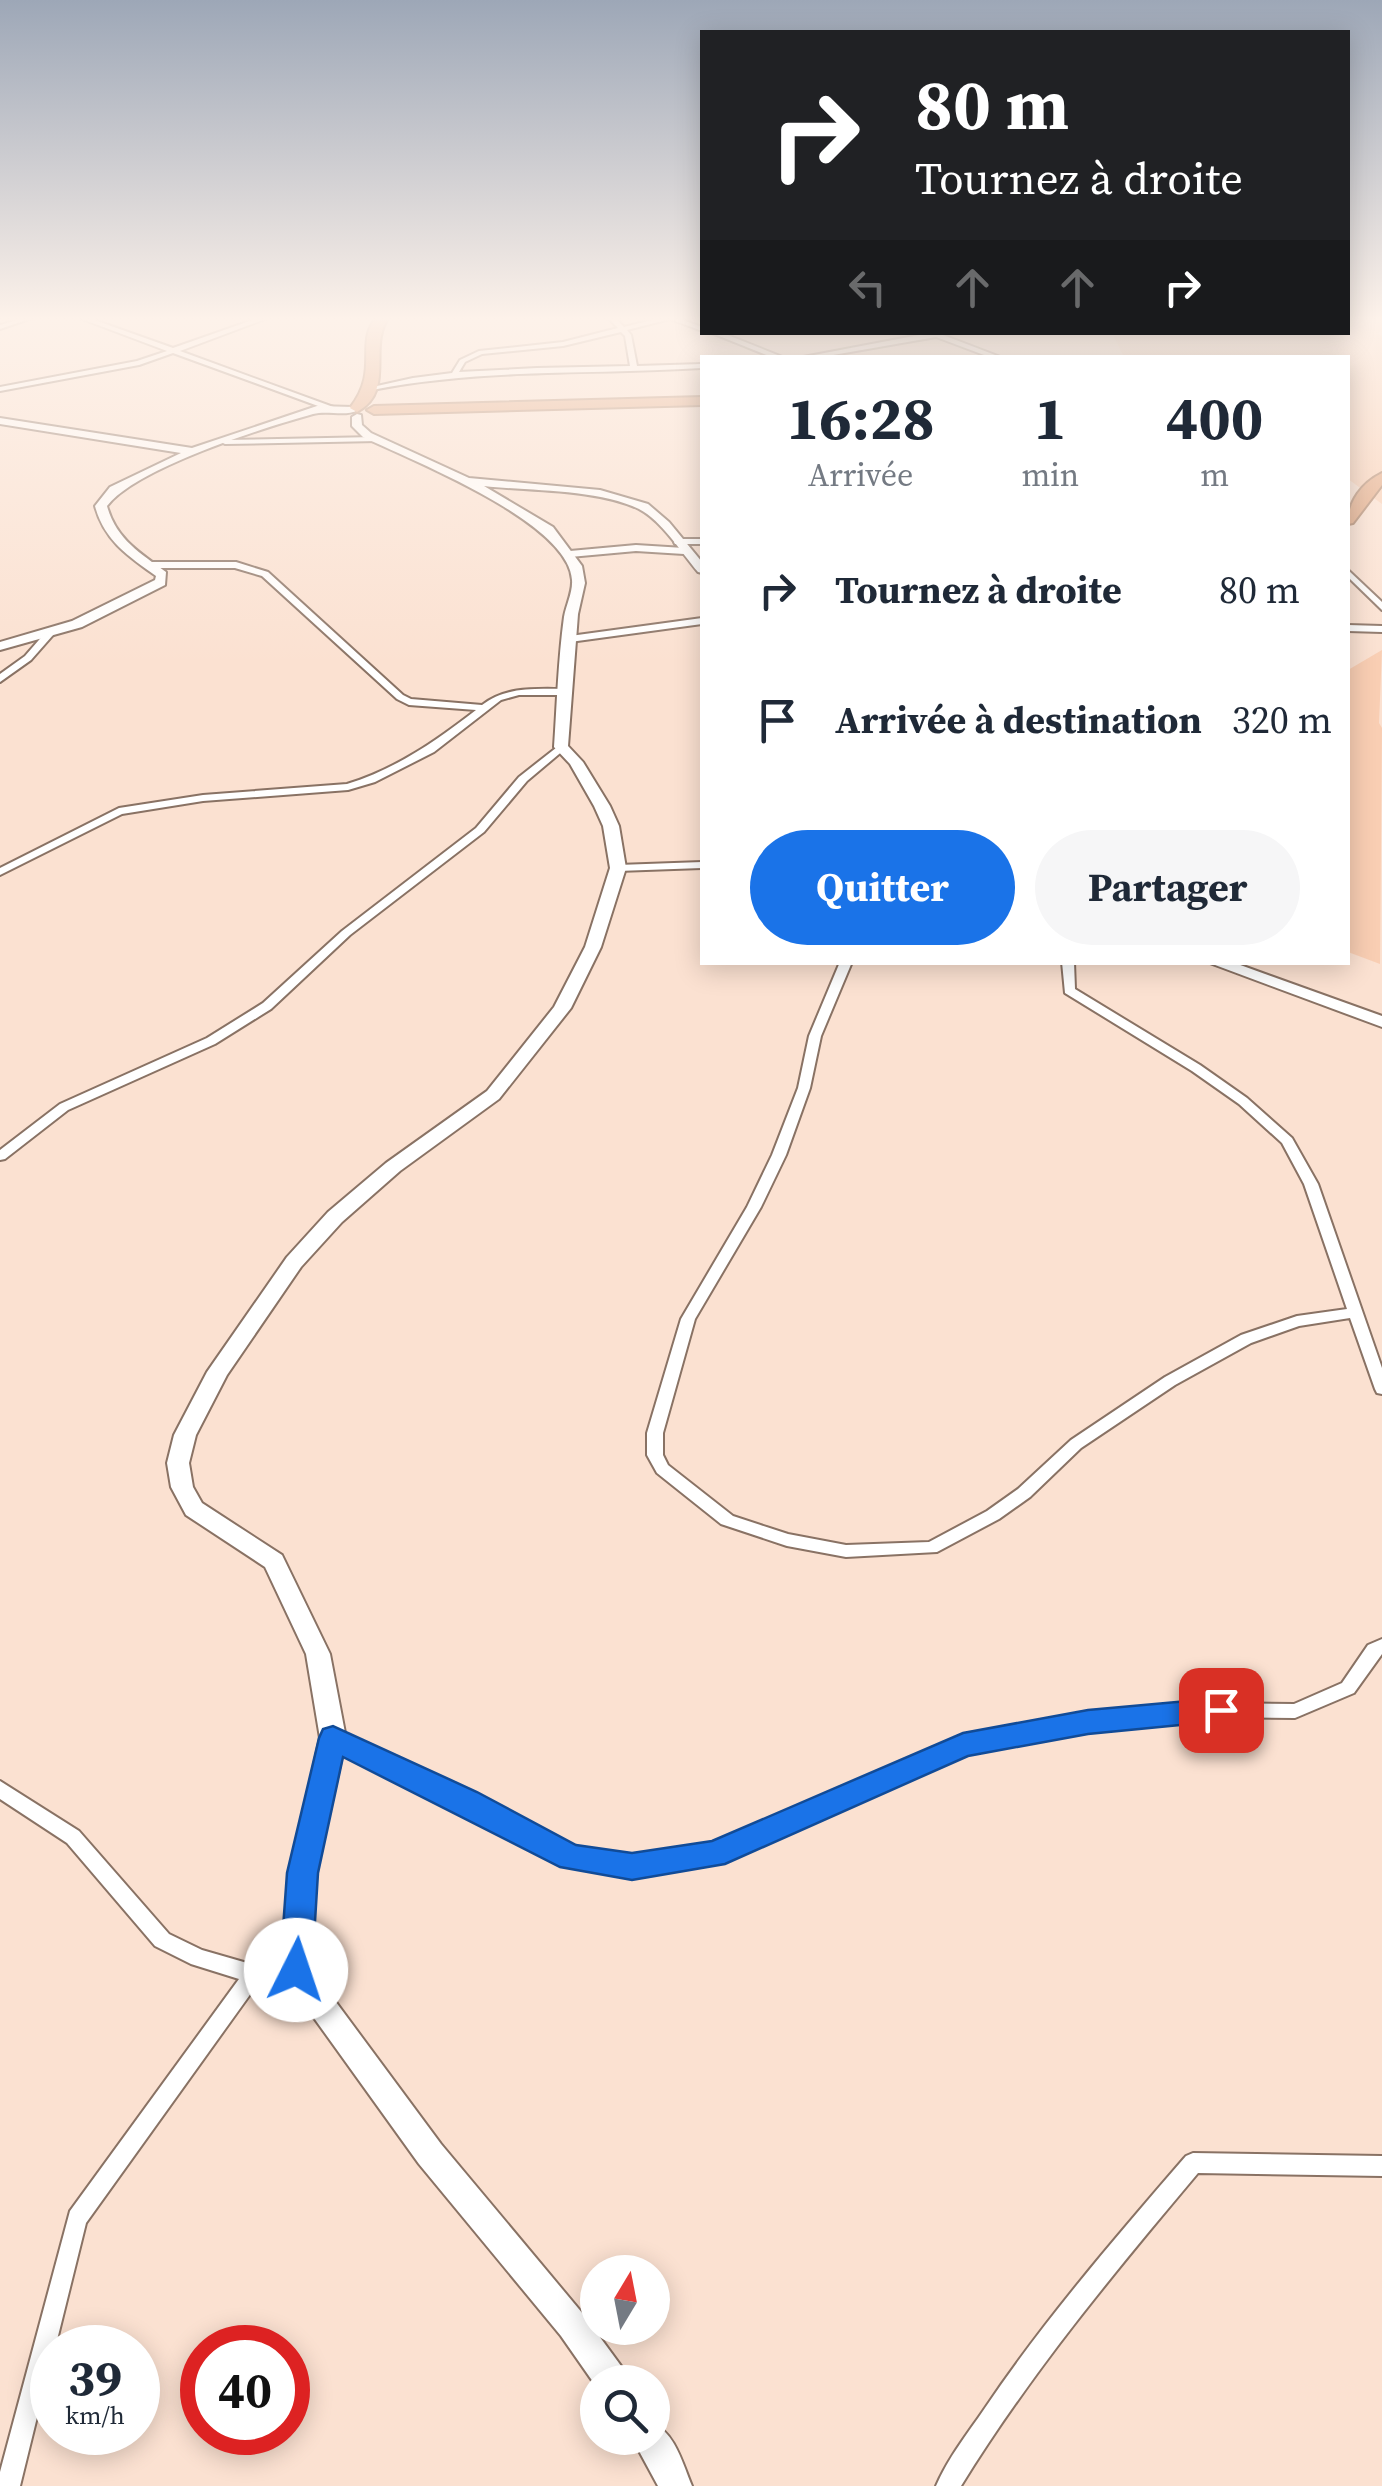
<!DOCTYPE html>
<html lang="fr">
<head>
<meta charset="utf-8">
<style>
	body { margin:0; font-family:"Source Serif 4",serif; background:#f6f6f7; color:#1f2937; height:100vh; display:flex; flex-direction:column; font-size:38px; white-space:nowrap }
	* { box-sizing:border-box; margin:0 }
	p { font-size:32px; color:#747a83 }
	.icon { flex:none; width:55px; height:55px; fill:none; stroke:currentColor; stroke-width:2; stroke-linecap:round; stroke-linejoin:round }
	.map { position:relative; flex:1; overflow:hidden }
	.panel { position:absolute; left:700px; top:355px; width:650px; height:610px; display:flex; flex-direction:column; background:#fff; border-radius:0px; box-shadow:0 5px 25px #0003 }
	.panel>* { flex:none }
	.banner { position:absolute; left:700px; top:30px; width:650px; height:305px; border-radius:0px; box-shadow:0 5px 25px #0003; background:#202124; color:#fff; overflow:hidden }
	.needle { width:65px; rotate:10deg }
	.tools { position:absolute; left:580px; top:2255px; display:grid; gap:20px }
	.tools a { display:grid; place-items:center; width:90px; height:90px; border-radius:50%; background:#fff; box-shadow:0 5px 25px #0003; font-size:50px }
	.speed { position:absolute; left:30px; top:2325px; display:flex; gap:20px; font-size:50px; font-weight:700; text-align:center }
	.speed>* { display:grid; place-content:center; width:130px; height:130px; border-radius:50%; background:#fff; box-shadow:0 5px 25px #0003; line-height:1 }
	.speed small { font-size:25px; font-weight:400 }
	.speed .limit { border:15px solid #d22; background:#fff; color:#111 }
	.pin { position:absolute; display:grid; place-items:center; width:85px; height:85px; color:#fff; margin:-42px; border-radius:20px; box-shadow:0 5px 15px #0006 }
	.me { position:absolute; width:110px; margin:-55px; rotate:4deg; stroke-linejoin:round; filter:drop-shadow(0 0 8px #0008) }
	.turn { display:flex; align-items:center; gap:35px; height:210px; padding:0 50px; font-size:45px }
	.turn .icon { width:130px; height:130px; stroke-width:2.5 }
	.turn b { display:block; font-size:70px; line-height:85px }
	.lanes { display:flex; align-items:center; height:95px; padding:0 50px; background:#0003; justify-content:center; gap:50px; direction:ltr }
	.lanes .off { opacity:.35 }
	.eta { display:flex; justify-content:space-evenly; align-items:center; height:170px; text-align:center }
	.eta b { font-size:60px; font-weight:700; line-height:70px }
	.button { display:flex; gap:20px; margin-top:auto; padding:20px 50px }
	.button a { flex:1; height:115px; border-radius:60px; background:#1a73e8; color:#fff; font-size:40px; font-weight:700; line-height:115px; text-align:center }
	.button a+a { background:#f6f6f7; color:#1f2937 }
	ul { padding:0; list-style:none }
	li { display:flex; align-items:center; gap:30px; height:130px; padding:0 50px }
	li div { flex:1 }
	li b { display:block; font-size:38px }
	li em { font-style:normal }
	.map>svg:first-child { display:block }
	.green { fill:#f9ceb3 }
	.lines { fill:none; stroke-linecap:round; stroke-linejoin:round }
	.street-casing { stroke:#897264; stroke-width:4 }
	.secondary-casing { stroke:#897264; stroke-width:4 }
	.highway-casing { stroke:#a87c5f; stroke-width:4 }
	.street { fill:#fff; fill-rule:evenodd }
	.secondary { fill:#fff; fill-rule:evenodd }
	.highway { fill:#e0a179; fill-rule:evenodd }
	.route { fill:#1a73e8; stroke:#114b97; stroke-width:2.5 }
</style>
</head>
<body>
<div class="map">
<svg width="1382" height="2486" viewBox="0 0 1382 2486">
	<rect width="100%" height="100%" fill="#fbe1d1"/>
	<g class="green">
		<path d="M1348,316H1382V330L1377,334L1382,336V504L1348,479V358L1124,357L1112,333L1348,332Z"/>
		<path d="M1382,650L1379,723L1382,728L1380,964L1348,952V670Z"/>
	</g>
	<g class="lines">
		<defs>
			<g id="street">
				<path d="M29,316H38L0,329V325Z"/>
				<path d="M74,316H83L173,348L264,316H273L180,351L336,408L329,410L173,353L139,365L0,391V387L137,361L167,351Z"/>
				<path d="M606,316H613L624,327L668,316H679L678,318L702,327V331L670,319L627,330L631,335L637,366L702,364V368C591,375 483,368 372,390L368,388L413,378L452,373L460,360L479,351L563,342L618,328ZM621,332L625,336L630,366L537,368L459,372L465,362L482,354L563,346Z"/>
				<path d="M709,332H720L785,358H774Z"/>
				<path d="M935,332H953L943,335L1003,358H992L936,337L816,358H798Z"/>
				<path d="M375,437H378V441L225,444L221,442L225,440Z"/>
				<path d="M678,539H702V544H675L674,542Z"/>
				<path d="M636,545L684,548L688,551L684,554L636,551L570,557L566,554L570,551Z"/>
				<path d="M236,562L268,572L403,695L411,699L482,705C507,686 535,689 565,689L570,692L565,695H519L501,700L434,752L375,782L348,790L203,801L122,814L0,875V868L119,808L203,795L347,784C396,769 436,741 476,710L409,705L397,699L262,576L235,568H147L143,565L147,562Z"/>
				<path d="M1348,570L1382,602V610L1348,577Z"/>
				<path d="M702,618V624L570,642L565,639L570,636Z"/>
				<path d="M1348,625L1382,626V632L1348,631Z"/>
				<path d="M45,633L53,635L31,660L0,682V674L25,656Z"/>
				<path d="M561,744L566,747L565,749L527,781L484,832L350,935L271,1009L215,1044L68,1110L5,1159L0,1160V1150L60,1104L207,1038L263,1003L342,931L476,828L519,777Z"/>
				<path d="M702,862V868L618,871L613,868L618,865Z"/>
				<path d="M840,962H852L821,1036L810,1088L786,1155L761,1207L695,1319L663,1433V1455L668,1465L733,1516L788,1534L846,1545L929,1542L987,1511L1018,1489L1071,1440L1165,1377L1241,1335L1297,1316L1347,1309L1304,1184L1282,1143L1239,1104L1192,1071L1065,993L1062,962H1074L1075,989L1200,1065L1247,1098L1292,1138L1318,1184L1382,1368V1394L1377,1393L1375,1389L1350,1318L1299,1326L1251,1343L1175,1385L1081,1448L1030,1497L999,1519L937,1552L846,1557L787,1546L721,1524L657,1473L647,1455V1433L681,1319L747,1207L772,1155L798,1088L809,1036Z"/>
				<path d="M1382,1639V1654L1354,1693L1295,1718L1221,1717L1088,1729L966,1752L821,1819L720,1860L632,1874L564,1864L327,1743L324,1738L327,1733L333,1731L339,1733L573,1850L632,1858L713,1846L809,1807L963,1738L1088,1715L1221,1703L1294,1704L1342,1683L1368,1645Z"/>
				<path d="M0,1781L79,1831L169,1934L202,1950L254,1965L296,1961L303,1964L306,1970L303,1976L259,1982L86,2223L55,2348H52V2356L20,2486H0V2472L70,2211L239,1979L191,1964L155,1946L67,1843L0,1799Z"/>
				<path d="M1193,2153L1382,2156V2176L1198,2173C1113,2274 1030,2374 961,2486H936C948,2458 968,2433 985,2408C1045,2319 1116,2237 1186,2156Z"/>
			</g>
			<g id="secondary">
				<path d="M317,406L353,407L358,410C345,417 328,410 313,414C263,428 136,468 107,506C116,539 140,553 166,572L165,585L82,627L0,650V642L72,621L155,580L156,576C128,556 104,540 95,506L110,487L181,453L0,424V418L192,448Z"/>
				<path d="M357,414L361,415L362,425L371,433L469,478L600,490L648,504L669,522L702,562V573L698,572C681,552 662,521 639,509C598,489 529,491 484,486L553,527L582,566L585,583L578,614L568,746L583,762L610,806L619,826L626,868L601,947L571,1008L499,1099L400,1171L342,1222L301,1267L227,1375L196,1435L189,1463L193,1487L202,1503L282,1555L330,1654L346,1738L316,1873L310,1967L441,2144L583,2314L624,2370L628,2382H598V2389L561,2336L419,2164L286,1979L282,1970L290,1873L320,1738L306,1654L265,1567L186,1515L171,1487L167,1463L174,1435L207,1372L287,1257L328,1212L386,1163L487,1091L554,1007L585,947L610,868L603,826L594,806L570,764L554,747C557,704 558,660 564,617C566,605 573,592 572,580C569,522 411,460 363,437L352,426V417Z"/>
				<path d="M1207,962H1232L1382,1016V1027Z"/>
				<path d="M652,2423C675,2432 683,2465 692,2486H658L632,2438H652Z"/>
			</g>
			<g id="highway">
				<path d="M378,316H390C366,345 397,390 357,412L350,408C381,369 353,342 378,316Z"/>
				<path d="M702,397V405L374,414L367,410L374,406Z"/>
				<path d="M1382,473V485L1353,523L1348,524C1348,501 1362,483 1382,473Z"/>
			</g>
		</defs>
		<use href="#street" class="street-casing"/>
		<use href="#secondary" class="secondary-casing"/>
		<use href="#highway" class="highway-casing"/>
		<use href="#street" class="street"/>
		<use href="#secondary" class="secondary"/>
		<use href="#highway" class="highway"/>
	</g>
	<linearGradient id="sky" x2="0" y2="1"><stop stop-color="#9da7b7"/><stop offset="0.48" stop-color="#fdf2ea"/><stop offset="1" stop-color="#fdf2ea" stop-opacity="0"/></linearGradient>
	<rect width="1382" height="664" fill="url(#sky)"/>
	<path class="route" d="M1221,1698L1231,1701L1235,1710L1231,1718L1221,1721L1088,1734L968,1756L725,1864L632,1880L560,1867L343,1757L318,1873L312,1970L307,1980L296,1985L284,1980L280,1970L287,1873L319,1738L323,1729L333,1726L477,1792L576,1845L632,1853L712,1841L963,1733L1088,1710Z"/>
</svg>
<div class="tools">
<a><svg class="needle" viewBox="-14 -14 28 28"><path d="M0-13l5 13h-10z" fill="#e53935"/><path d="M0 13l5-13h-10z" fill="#747a83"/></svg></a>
<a><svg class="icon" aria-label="search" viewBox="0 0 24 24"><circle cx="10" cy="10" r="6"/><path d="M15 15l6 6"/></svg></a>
</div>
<div class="speed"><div>39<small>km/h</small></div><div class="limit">40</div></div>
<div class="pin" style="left:1221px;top:1710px;background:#d93025"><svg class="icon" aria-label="arrive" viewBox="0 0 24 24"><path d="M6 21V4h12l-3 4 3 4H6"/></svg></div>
<svg class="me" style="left:296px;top:1970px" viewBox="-20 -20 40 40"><circle r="19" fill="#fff"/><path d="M0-13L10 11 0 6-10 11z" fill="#1a73e8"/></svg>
<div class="banner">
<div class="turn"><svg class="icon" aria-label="right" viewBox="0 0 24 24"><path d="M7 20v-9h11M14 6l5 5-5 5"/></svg><div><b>80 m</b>Tournez à droite</div></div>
<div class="lanes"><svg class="icon off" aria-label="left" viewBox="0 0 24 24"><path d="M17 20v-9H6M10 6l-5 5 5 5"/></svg><svg class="icon off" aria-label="ahead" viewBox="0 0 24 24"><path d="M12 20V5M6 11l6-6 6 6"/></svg><svg class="icon off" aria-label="ahead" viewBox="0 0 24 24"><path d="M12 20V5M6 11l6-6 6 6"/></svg><svg class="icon" aria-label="right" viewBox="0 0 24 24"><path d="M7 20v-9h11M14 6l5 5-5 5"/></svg></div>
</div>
<section class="panel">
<div class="eta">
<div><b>16:28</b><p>Arrivée</p></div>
<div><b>1</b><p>min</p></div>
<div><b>400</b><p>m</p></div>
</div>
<ul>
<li><svg class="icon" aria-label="right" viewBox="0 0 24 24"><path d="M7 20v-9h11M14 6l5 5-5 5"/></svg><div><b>Tournez à droite</b></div><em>80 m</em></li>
<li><svg class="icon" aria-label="arrive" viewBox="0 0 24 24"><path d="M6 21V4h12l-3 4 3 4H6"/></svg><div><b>Arrivée à destination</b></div><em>320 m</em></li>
</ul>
<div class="button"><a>Quitter</a><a>Partager</a></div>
</section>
</div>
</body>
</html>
